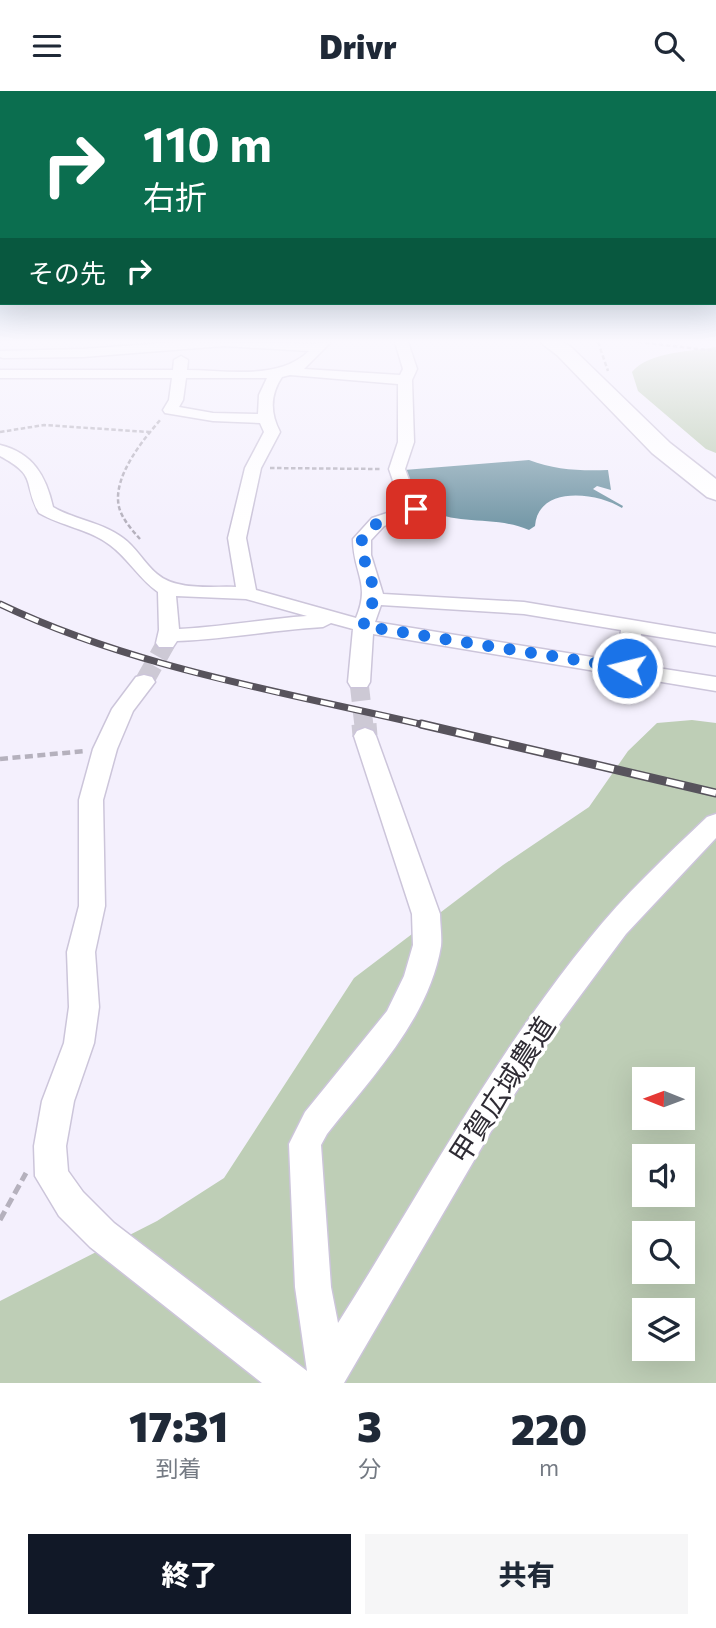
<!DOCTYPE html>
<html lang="ja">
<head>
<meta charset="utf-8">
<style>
	body { margin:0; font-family:Commissioner,"Noto Sans JP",sans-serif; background:#f6f6f7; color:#1f2937; height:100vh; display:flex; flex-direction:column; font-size:26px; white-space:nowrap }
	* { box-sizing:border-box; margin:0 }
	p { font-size:23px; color:#747a83 }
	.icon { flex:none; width:38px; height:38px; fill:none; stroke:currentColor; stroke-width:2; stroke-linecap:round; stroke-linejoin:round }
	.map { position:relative; height:1292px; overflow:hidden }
	.panel { display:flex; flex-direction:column; background:#fff; flex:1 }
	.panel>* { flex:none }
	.hud { position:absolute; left:0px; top:0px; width:718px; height:214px; box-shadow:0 7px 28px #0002; background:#0b6e4f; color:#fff; overflow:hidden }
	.needle { width:46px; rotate:271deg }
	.controls { position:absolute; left:632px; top:976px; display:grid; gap:14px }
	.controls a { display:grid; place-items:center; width:63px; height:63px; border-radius:0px; background:#fff; box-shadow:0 7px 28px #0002; font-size:35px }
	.pin { position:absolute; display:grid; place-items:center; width:60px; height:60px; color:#fff; margin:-30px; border-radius:14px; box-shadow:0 4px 10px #0006 }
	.me { position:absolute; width:77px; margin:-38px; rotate:278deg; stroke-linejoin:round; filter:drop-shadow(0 0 5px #0008) }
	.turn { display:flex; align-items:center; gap:24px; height:147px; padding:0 28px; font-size:32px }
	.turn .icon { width:91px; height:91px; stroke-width:2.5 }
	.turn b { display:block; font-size:49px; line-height:60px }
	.then { display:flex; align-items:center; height:66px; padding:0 28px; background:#0003; gap:14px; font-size:26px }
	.eta { display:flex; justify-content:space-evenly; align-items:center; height:119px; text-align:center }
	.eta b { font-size:42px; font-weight:800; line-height:49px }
	.primary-button { display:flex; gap:14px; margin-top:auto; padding:14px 28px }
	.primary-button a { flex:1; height:80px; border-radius:0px; background:#111827; color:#fff; font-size:28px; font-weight:800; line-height:80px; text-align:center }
	.primary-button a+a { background:#f6f6f7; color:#1f2937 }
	header { display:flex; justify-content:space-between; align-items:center; height:91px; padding:0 28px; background:#fff; font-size:32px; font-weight:800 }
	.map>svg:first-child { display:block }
	.green { fill:#beceb6; fill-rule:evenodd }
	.water { fill:#779aa9 }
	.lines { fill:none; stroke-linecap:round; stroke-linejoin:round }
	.minor-tunnel-far1 { stroke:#cdc9d5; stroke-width:19; stroke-dasharray:19 10; stroke-linecap:butt }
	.minor-tunnel { stroke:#cdc9d5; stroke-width:25; stroke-dasharray:25 13; stroke-linecap:butt }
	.minor-casing { stroke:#ccc5da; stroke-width:3 }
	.highway-casing { stroke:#ccc5da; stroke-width:3 }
	.path-far2 { stroke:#b5b1bd; stroke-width:2.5; stroke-dasharray:4.5 2.5; stroke-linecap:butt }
	.path-far1 { stroke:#b5b1bd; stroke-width:4.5; stroke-dasharray:8 4.5; stroke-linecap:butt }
	.path { stroke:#b5b1bd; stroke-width:5; stroke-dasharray:10 5; stroke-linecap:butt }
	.minor { fill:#fff; fill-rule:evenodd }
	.highway { fill:#fff; fill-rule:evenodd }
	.rail-far1-casing { stroke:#57535c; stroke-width:7 }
	.rail-casing { stroke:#57535c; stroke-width:9 }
	.rail-far1 { stroke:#fff; stroke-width:4.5; stroke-dasharray:14; stroke-linecap:butt }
	.rail { stroke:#fff; stroke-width:6; stroke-dasharray:18; stroke-linecap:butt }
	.route { stroke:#1a73e8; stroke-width:12; stroke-dasharray:0 21.6 }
	.labels { text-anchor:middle; stroke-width:7; stroke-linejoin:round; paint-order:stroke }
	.near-street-label { font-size:28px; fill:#2f2c34; stroke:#fff }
</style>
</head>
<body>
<header><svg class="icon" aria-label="menu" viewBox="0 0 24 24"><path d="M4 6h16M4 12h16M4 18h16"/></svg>Drivr<svg class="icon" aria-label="search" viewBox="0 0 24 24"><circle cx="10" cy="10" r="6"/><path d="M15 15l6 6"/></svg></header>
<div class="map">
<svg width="716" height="1292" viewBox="0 0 716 1292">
	<rect width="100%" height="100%" fill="#f4f0fd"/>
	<g class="green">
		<path d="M716,256V362L706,358L638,300L632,281C650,260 690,261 716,256Z"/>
		<path d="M692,629L716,632V1292H0V1210L157,1130L224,1087L354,887L503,774L589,716L628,660L657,632ZM644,989H682V1027H644ZM644,1066H682V1104H644ZM644,1143H682V1181H644ZM644,1220H682V1258H644Z"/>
	</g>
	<path class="water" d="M529,369C555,379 580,380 608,379L611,399L597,395L593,398L623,415L622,417C597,401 538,394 535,435L529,439C481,418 424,449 404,379Z"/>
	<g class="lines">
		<g class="minor-tunnel-far1">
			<path d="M144,591L166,552"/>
			<path d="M359,591L364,635"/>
		</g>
		<path class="minor-tunnel" d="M364,633L365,645"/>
		<defs>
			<g id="minor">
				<path d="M178,251L316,253L331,251L304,278L400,284L403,278L395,251H408L417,278L412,289L414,351L405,378L416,408L425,418L422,422L384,435L371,449V464L383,503L524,511L716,543V555L641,543L638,574L716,586V600L373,543L370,591L367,596H351L348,591L353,538L331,532L323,536C274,539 226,548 177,550L173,556H159L156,552L159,539L158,501C139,488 128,467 110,454C89,438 61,435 39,422C22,391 39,386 0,365V354C33,362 46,385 53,416C75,429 102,431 123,447C136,456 144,472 157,483C177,500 211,495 236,496L228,447L245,377L264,341L260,332L213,330L165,322L163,319L169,309L172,287H0V279H173L174,269L181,265L188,269L187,279C226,279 278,290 309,260L224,255L83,266L3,267L0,266V260L83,258ZM290,284L398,293V351L389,378L400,410L405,416L372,427L353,448C353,482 371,492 356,527L256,499L246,447L261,377L280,341C270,322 270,304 282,286ZM186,287H267L259,304L258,323L213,322L179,316L183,309ZM176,505L246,508L307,525C264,528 222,536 179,538ZM381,514L524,523L621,539L617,570L375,531Z"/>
				<path d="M144,584L152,586L155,591L133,620L117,658L103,709L105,815L95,861L99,916L94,952L74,1010L66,1055L68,1080L83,1101L114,1132L307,1280L295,1196L289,1053L305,1021L387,920L404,885L413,854L412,823L354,645L357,640L365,637L373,640L376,645L440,823C440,833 442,845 441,855C429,928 371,987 327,1043L321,1054L331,1196L338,1232C420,1103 492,967 589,848C624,804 666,765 707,726L716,723V747L626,843L560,932L493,1037L344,1292H262L90,1156L59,1125L35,1085L34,1055L42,1010L64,952L69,916L67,861L79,815V709L93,658L112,618L136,586Z"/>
			</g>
			<path id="highway" d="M540,251H563L571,256L670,352L716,388V409L707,406L652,362L557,264Z"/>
		</defs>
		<use href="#minor" class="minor-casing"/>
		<use href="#highway" class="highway-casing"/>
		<g class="path-far2">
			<path d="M598,251L608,280"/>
			<path d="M638,251L716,260"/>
			<path d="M0,341L44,334L149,341"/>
			<path d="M270,377L381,378"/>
			<path d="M140,448C132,439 122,428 119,416C112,386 143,349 161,328"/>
		</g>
		<path class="path-far1" d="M0,668L85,660"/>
		<path class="path" d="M0,1129L26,1082"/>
		<use href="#minor" class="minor"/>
		<use href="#highway" class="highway"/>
		<defs>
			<path id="rail-far1" d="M0,513C134,577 284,601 428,635"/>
			<path id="rail" d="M421,633L716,702"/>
		</defs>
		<use href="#rail-far1" class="rail-far1-casing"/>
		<use href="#rail" class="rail-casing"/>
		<use href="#rail-far1" class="rail-far1"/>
		<use href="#rail" class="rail"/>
	</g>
	<linearGradient id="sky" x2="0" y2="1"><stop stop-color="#7baacf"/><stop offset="0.58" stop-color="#faf8fe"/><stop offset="1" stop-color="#faf8fe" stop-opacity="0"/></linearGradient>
	<rect width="716" height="432" fill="url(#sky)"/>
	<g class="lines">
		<path class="route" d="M416,418L378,431L362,448C359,469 376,487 373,508C372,517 366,527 363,535L627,577"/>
	</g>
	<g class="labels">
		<g class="near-street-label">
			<text transform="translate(502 999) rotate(-57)" y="10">甲賀広域農道</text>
		</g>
	</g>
</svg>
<div class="controls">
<a><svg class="needle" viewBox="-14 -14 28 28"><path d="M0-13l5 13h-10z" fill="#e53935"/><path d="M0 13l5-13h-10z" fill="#747a83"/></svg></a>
<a><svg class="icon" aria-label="sound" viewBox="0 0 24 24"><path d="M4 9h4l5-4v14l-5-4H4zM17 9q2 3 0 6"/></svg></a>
<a><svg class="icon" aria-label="search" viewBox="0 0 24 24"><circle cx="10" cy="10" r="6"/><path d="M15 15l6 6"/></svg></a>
<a><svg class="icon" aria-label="layers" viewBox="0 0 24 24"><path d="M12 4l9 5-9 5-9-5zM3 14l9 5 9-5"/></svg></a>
</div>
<div class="pin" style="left:416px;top:418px;background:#d93025"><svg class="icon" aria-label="arrive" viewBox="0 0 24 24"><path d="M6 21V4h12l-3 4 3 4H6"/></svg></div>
<svg class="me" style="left:627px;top:577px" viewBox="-20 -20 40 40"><circle r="17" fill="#1a73e8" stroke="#fff" stroke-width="3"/><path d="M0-11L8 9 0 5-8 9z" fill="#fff"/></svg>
<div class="hud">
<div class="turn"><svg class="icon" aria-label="right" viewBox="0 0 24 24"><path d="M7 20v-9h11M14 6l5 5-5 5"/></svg><div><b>110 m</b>右折</div></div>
<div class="then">その先<svg class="icon" aria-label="right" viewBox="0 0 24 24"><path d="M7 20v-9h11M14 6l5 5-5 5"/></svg></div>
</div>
</div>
<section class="panel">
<div class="eta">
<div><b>17:31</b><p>到着</p></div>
<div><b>3</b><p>分</p></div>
<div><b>220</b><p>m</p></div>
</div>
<div class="primary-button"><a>終了</a><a>共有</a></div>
</section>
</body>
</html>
